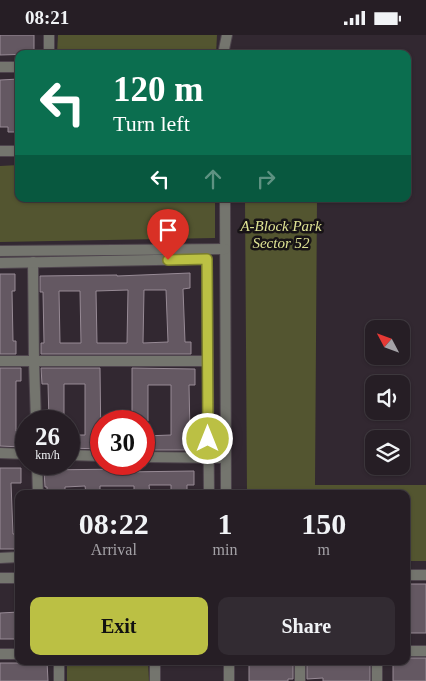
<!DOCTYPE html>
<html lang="en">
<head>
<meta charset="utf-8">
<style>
	body { margin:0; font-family:Georgia,serif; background:#322b32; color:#f1f3f6; height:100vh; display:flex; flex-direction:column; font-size:19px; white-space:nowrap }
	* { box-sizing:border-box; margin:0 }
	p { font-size:16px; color:#a4a2a7 }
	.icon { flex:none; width:28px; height:28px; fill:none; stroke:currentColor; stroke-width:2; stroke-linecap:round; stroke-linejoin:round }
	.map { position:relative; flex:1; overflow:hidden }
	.side { position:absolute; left:15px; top:455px; width:395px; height:175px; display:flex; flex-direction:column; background:#261e25; border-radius:10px; box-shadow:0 1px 4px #0004,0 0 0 1px #423c42 }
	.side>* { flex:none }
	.banner { position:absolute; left:15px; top:15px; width:396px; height:152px; border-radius:10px; box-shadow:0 1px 4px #0004,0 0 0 1px #423c42; background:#0b6e4f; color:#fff; overflow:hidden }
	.needle { width:32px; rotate:311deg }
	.fabs { position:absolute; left:365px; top:285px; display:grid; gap:10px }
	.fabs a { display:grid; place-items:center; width:45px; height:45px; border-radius:10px; background:#261e25; box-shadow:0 1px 4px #0004,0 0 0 1px #423c42; font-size:25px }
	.speed { position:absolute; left:15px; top:375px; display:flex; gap:10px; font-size:25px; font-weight:700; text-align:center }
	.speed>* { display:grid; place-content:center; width:65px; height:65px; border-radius:50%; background:#261e25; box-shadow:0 1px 4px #0004,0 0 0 1px #423c42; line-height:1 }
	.speed small { font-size:12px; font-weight:400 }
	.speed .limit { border:8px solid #d22; background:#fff; color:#111 }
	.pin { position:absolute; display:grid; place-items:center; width:42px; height:42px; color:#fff; margin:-51px -21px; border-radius:50% 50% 50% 0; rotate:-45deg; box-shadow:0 0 5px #0007 }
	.pin .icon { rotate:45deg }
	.me { position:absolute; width:55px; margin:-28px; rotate:0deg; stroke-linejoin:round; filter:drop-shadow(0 0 4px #0008) }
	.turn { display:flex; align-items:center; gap:18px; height:105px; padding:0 15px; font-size:22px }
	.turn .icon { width:65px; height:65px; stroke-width:2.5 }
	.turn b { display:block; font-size:35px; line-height:42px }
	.lanes { display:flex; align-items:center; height:48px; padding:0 15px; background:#0003; justify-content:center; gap:25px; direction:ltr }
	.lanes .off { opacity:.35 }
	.eta { display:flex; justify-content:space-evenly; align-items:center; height:85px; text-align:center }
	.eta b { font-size:30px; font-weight:700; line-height:35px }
	.primary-button { display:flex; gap:10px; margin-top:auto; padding:10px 15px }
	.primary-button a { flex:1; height:58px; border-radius:10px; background:#bbc044; color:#111; font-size:20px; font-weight:700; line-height:58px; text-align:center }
	.primary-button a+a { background:#322b32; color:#f1f3f6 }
	.status { display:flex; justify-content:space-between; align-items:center; height:35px; padding:0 25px; background:#261e25; direction:ltr }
	.status svg { height:14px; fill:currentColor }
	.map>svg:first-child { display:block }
	.green { fill:#535530 }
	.building { fill:#645862; stroke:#978a95; fill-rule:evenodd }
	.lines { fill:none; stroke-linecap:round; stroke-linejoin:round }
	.minor-casing { stroke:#4e444d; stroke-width:12 }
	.minor { stroke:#74756e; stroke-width:10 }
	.route-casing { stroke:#7a7d2c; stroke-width:12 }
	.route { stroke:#bbc044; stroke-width:9 }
	.labels { text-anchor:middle; stroke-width:5; stroke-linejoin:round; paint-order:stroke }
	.park-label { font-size:15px; font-style:italic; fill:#dfe394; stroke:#171316 }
</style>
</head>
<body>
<div class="status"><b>08:21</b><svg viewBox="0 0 49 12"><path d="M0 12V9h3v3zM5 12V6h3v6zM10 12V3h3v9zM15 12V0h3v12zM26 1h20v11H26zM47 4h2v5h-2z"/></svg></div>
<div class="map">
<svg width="426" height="646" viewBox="0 0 426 646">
	<rect width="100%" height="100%" fill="#322831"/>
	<g class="green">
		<path d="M58,0H217L216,19H57Z"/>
		<path d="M19,130V164H215V203L0,207V131Z"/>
		<path d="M245,164H317L315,450H426V526H406V459H247Z"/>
		<path d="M67,626H148L149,646H67Z"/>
	</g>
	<g class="building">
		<path d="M0,0H34V19L0,20Z"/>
		<path d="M19,44V97H8V92H0V45Z"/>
		<path d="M190,238V253L183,254L185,307H191V319H41V308H44L43,257H40V241L117,240V241ZM128,255L127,308H97L96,256ZM144,255H166L168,307L143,308ZM59,256H80L81,308H60Z"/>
		<path d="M0,239H15V256H12L13,306H16V319H0Z"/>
		<path d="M0,333H21V346H16V396H22V412L0,411Z"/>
		<path d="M41,333H100L101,414L69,413V404L73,403V400H85V349H64V383H61V386H49L48,349H42Z"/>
		<path d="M132,333L195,334V350H189L190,400H195V415H144V401L171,400V350H148V386H132Z"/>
		<path d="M0,433H21V448H11L13,499H19V514H0Z"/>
		<path d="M123,434V437L194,436V450H187V459H171V450H149L150,459H134V451H100V459H86L85,451L65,452V459H47V452H45L44,435Z"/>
		<rect x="406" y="549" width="20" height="49"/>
		<path d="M19,577V604H0V578Z"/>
		<path d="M406,623H426V646H393V626H406Z"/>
		<path d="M26,626H47L48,646H0V628H26Z"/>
		<path d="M249,626H293V644H288V646H249Z"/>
		<path d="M307,626H370V646H323V643L307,644Z"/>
	</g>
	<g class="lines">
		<defs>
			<g id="minor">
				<path d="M49,19V0"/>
				<path d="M223,19L227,0"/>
				<path d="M0,32H19"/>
				<path d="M0,116H19"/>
				<path d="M225,164L226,459"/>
				<path d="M0,216L225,214"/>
				<path d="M33,227L34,327L36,386"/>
				<path d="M0,228L207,224L209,459"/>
				<path d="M0,326H208"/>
				<path d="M0,418L26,419"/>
				<path d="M69,420L101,421"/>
				<path d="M144,422L225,423"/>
				<path d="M37,429L38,459"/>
				<path d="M0,523L19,522"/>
				<path d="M406,540H426"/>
				<path d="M0,543H19"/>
				<path d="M406,616H426"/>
				<path d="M0,619H19"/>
				<path d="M59,626V646"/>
				<path d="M155,626V646"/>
				<path d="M300,626V646"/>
				<path d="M229,646V626"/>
				<path d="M377,646V626"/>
			</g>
		</defs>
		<use href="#minor" class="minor-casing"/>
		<use href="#minor" class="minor"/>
	</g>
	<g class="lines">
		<defs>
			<path id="route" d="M168,225L207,224L208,404"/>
		</defs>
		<use href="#route" class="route-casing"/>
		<use href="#route" class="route"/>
	</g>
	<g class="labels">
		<g class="park-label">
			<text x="281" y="196">A-Block Park<tspan x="281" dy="17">Sector 52</tspan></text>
		</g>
	</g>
</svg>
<div class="fabs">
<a><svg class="needle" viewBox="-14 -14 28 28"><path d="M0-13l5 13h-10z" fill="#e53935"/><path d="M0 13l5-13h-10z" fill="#a4a2a7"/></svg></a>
<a><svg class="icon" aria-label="sound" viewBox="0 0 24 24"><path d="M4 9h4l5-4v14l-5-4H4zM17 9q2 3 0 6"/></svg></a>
<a><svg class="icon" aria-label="layers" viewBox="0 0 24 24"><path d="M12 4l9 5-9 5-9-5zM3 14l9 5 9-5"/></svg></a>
</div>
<div class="speed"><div>26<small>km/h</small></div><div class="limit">30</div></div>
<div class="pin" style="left:168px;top:225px;background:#d93025"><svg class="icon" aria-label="arrive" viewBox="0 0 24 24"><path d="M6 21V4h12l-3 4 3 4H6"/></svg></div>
<svg class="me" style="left:208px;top:404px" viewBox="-20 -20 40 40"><circle r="17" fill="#bbc044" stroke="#fff" stroke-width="3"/><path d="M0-11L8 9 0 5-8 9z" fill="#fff"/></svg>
<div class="banner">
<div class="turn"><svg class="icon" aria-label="left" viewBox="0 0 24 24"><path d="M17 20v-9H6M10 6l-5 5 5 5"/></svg><div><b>120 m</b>Turn left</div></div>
<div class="lanes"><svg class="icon" aria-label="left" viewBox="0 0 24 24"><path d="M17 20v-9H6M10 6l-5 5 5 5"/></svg><svg class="icon off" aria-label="ahead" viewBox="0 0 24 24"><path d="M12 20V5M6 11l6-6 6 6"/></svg><svg class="icon off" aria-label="right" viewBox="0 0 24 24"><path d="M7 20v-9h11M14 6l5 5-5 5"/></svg></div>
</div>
<section class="side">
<div class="eta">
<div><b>08:22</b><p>Arrival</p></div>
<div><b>1</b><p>min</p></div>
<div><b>150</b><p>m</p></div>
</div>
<div class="primary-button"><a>Exit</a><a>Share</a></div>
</section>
</div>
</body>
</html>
